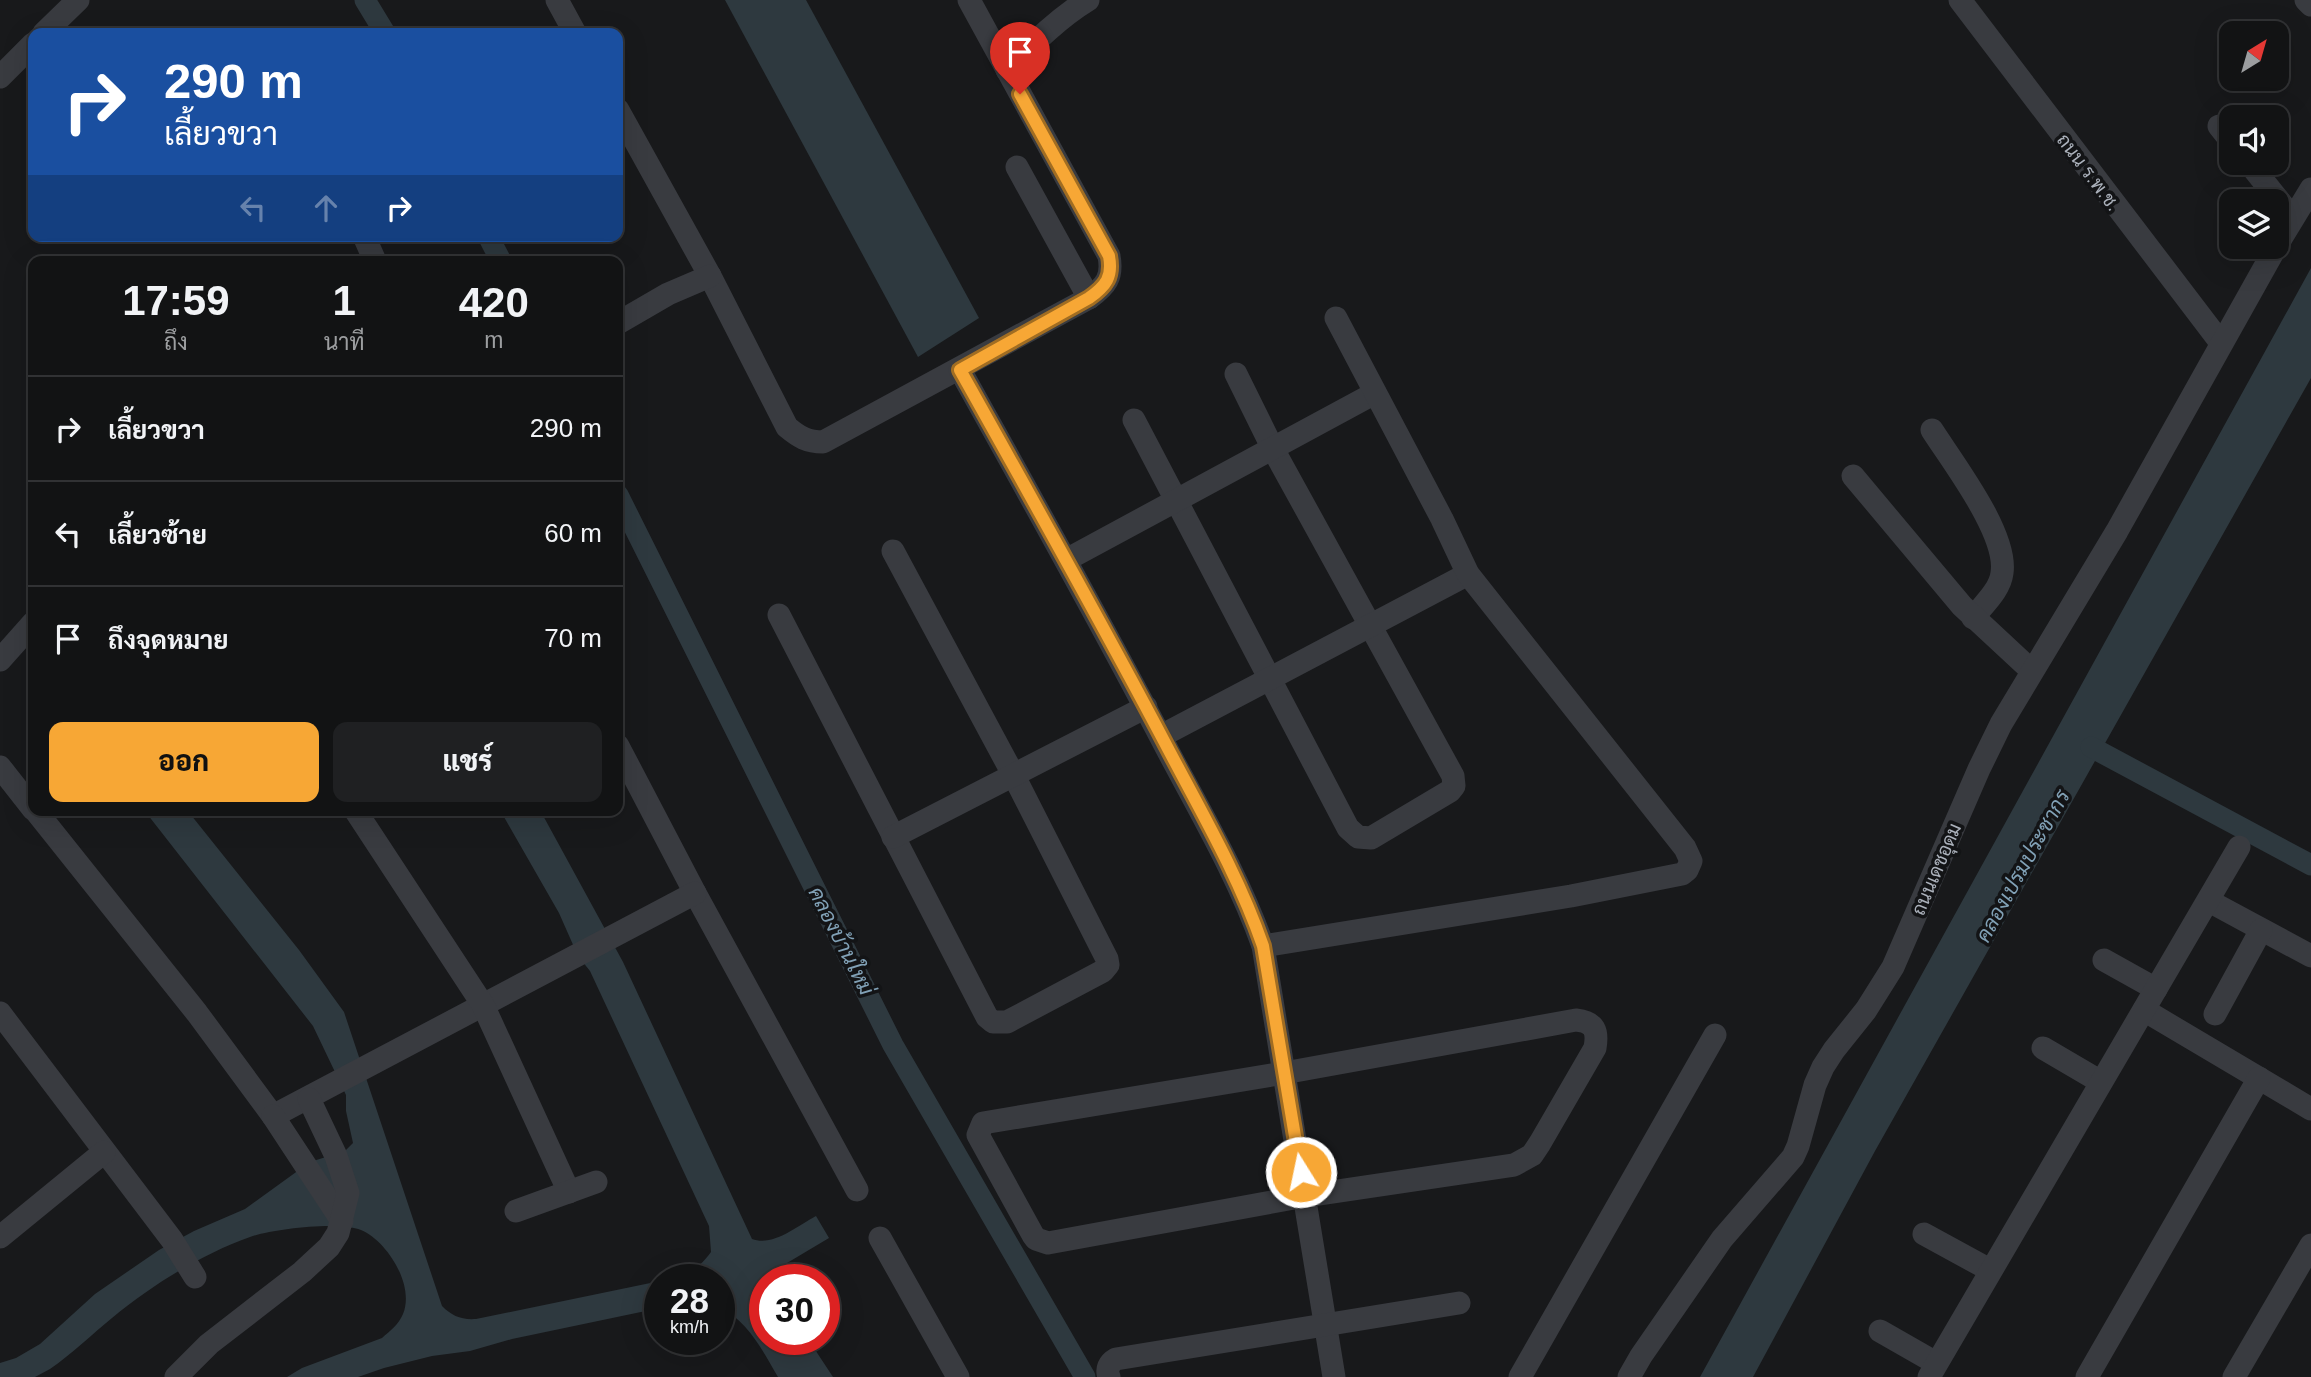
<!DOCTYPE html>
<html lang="th">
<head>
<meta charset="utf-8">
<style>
	body { margin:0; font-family:Helvetica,Sarabun,sans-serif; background:#1f2022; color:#f1f3f6; height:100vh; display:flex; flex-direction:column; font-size:26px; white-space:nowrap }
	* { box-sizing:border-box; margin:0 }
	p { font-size:23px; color:#9c9ea0 }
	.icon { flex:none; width:38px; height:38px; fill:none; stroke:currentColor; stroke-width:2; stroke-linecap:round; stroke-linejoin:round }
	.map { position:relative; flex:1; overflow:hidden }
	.panel { position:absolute; left:28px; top:256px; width:595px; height:560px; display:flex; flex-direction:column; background:#121314; border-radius:14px; box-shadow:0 7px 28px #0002,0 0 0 2px #313234 }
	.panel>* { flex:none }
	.top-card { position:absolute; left:28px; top:28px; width:595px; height:214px; border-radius:14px; box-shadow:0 7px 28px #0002,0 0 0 2px #313234; background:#1a4fa0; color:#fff; overflow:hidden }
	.needle { width:46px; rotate:37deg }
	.buttons { position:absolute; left:2219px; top:21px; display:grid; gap:14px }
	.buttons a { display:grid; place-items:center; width:70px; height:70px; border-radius:14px; background:#121314; box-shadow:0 7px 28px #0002,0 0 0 2px #313234; font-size:35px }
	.speed { position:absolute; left:644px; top:1264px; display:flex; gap:14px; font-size:35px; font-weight:700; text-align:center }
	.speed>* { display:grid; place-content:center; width:91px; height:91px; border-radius:50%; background:#121314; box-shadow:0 7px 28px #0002,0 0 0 2px #313234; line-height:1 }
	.speed small { font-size:18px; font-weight:400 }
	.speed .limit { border:10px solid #d22; background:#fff; color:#111 }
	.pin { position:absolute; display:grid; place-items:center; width:60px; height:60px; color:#fff; margin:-72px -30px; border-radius:50% 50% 50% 0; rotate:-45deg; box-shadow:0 0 7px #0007 }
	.pin .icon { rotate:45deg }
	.me { position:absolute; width:77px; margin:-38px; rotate:350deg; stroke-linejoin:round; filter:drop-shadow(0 0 5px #0008) }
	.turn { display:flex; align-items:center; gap:24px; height:147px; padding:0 21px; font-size:32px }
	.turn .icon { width:91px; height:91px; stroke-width:2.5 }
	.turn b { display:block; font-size:49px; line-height:60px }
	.lanes { display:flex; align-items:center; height:66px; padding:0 21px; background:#0003; justify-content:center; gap:35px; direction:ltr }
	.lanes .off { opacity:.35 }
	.eta { display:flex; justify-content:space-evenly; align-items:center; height:119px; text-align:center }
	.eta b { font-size:42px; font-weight:800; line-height:49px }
	.action { display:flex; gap:14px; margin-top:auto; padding:14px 21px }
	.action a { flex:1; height:80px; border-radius:14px; background:#f7a735; color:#111; font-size:28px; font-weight:800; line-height:80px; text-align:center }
	.action a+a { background:#1f2022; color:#f1f3f6 }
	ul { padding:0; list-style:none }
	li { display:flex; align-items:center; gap:21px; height:105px; padding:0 21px; border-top:2px solid #313234 }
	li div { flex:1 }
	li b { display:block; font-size:26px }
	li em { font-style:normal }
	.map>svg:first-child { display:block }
	.water { fill:#2e393f }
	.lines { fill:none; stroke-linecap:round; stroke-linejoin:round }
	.canal { stroke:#2e393f; stroke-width:21 }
	.minor { stroke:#393b40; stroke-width:23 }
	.route-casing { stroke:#a16d22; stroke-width:18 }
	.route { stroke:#f7a735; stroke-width:12 }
	.labels { text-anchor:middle; stroke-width:7; stroke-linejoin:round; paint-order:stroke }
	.street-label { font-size:19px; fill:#abb1bb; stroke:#131416 }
	.water-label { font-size:21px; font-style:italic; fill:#81a1b6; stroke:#131416 }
</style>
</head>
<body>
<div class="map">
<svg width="2311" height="1377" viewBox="0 0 2311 1377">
	<rect width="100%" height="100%" fill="#18191b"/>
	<g class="water">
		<path d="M725,0H806L979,318L918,357Z"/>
		<path d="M2311,268V378L1875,1151L1753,1377H1700Z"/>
		<path d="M144,810H187L299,950L344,1012L442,1306C452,1316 461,1320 476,1319L660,1281V1308L512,1339L470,1351L432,1356L384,1368L358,1377H287L302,1368L382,1338C390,1331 399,1324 403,1314C415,1285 387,1241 361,1230C339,1221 272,1229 250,1237C200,1255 152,1285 112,1318C91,1335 72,1354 50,1369L35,1377H0V1363L16,1358L40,1344L95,1294L159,1250L194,1231L245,1209L310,1162L345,1151L353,1143L346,1111V1095L313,1026Z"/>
		<path d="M500,810H540L623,962L752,1239C773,1247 797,1226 816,1216L829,1238L782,1266L774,1279H765V1339H808L833,1377H778C761,1348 749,1323 719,1306V1279H668C689,1273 698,1270 711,1252L709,1226L590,971L578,956L559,913Z"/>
	</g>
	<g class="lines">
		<g class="canal">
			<path d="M365,0L385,33"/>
			<path d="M488,236L501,261"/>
			<path d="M618,495L893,1045L1085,1377"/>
			<path d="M2091,747L2311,865"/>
		</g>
		<g class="minor">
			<path d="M557,0L575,33"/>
			<path d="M1960,0L2221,343"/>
			<path d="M2306,0L2311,5"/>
			<path d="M44,33L78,0"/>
			<path d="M1007,70C1032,45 1057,19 1088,0"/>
			<path d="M0,77L33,44"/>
			<path d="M618,110L710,276L787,427C799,437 807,442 823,442L1089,298C1106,286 1113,277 1109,256L969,0"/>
			<path d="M2219,126L2231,141"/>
			<path d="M2249,163L2292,217"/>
			<path d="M1017,167L1089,298"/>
			<path d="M364,236L375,261"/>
			<path d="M2277,245L2311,189"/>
			<path d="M618,323L668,294L710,276"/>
			<path d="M960,370C1030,496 1101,622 1168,751C1202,815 1239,878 1263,946L1334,1377"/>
			<path d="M1134,420L1348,828L1358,837L1371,838L1450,791L1454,786L1453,776L1273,449L1236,374"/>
			<path d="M1932,430C1953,463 2008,534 2002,573C2000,590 1984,604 1973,618"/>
			<path d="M1853,476L1962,606L2032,671"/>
			<path d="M1066,560L1375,393"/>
			<path d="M779,615L987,1017L993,1022H1007L1103,971L1108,965L1107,959L1014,776L893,551"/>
			<path d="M0,660L33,623"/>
			<path d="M1161,736L1468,574"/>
			<path d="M618,746L695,893L857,1190"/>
			<path d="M0,767L33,809"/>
			<path d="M35,810L197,1013L273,1116L695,893"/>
			<path d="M355,810L483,1005L569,1192"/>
			<path d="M893,837L1146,707"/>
			<path d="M2209,901L2311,956"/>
			<path d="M1263,946L1571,896L1682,874L1687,870L1691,861L1685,848L1468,574L1442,519L1336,318"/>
			<path d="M2104,960L2156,989"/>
			<path d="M2144,1010L2311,1109"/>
			<path d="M0,1013L172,1240L195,1277"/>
			<path d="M2215,1014L2261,930"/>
			<path d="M1576,1020C1595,1022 1598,1031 1595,1048L1540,1143L1532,1155L1514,1165L1305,1196L1048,1243L1036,1239L1033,1235L978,1135L983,1123L1284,1073Z"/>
			<path d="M2043,1048L2101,1082"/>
			<path d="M273,1116L342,1221"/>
			<path d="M516,1211L596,1182"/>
			<path d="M1924,1234L1990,1270"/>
			<path d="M0,1237L104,1152"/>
			<path d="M880,1238L958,1377"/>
			<path d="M1880,1331L1936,1363"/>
			<path d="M176,1377L209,1344L302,1272L329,1247L338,1233L348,1193L336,1156L309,1099"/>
			<path d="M1109,1377C1106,1369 1109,1363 1116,1359L1459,1303"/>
			<path d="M1520,1377L1715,1035"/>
			<path d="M1629,1377L1641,1356L1722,1239L1793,1157L1798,1146L1815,1085L1823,1067L1834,1050L1866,1010L1893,967L1979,769L2001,724L2117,531L2276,247"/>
			<path d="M1929,1377L2239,847"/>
			<path d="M2087,1377L2259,1078"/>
			<path d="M2234,1377L2311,1245"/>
		</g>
	</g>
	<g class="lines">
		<defs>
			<path id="route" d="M1020,94L1109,256C1113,277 1106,286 1089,298L960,370C1029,493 1098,616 1164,741C1199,808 1238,874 1263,946L1301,1172"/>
		</defs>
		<use href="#route" class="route-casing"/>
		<use href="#route" class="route"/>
	</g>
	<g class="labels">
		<g class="street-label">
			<text transform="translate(2089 172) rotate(53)" y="7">ถนน ร.พ.ช.</text>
			<text transform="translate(1936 869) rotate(-67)" y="7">ถนนเดชอุดม</text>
		</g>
		<g class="water-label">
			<text transform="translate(2023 866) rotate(-61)" y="7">คลองเปรมประชากร</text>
			<text transform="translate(841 941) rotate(63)" y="7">คลองบ้านใหม่</text>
		</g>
	</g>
</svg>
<div class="buttons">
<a><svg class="needle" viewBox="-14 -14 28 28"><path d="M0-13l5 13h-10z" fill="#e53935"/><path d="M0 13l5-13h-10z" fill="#9c9ea0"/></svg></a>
<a><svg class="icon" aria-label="sound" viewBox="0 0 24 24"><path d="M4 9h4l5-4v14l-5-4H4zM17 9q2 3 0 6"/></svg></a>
<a><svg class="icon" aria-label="layers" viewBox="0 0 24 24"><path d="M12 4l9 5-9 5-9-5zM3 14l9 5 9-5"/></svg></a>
</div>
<div class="speed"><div>28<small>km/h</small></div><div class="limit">30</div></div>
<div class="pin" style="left:1020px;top:94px;background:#d93025"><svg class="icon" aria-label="arrive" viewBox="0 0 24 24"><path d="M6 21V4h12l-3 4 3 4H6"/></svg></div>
<svg class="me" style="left:1301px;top:1172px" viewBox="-20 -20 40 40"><circle r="17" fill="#f7a735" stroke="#fff" stroke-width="3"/><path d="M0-11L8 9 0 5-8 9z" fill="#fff"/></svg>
<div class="top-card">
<div class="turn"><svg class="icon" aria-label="right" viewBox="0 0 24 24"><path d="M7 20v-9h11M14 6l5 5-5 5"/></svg><div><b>290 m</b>เลี้ยวขวา</div></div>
<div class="lanes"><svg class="icon off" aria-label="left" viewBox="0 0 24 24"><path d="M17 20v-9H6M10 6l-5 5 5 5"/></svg><svg class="icon off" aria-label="ahead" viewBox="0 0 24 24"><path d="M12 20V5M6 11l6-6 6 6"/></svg><svg class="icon" aria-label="right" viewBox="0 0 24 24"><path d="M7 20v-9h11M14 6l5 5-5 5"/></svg></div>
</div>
<section class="panel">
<div class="eta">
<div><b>17:59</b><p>ถึง</p></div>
<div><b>1</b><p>นาที</p></div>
<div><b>420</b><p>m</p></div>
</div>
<ul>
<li><svg class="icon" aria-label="right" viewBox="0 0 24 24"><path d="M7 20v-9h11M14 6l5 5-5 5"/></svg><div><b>เลี้ยวขวา</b></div><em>290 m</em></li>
<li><svg class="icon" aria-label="left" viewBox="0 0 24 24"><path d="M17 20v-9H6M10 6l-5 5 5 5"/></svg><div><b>เลี้ยวซ้าย</b></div><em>60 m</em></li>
<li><svg class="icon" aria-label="arrive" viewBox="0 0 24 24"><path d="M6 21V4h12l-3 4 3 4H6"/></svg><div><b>ถึงจุดหมาย</b></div><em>70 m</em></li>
</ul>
<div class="action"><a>ออก</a><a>แชร์</a></div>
</section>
</div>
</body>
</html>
